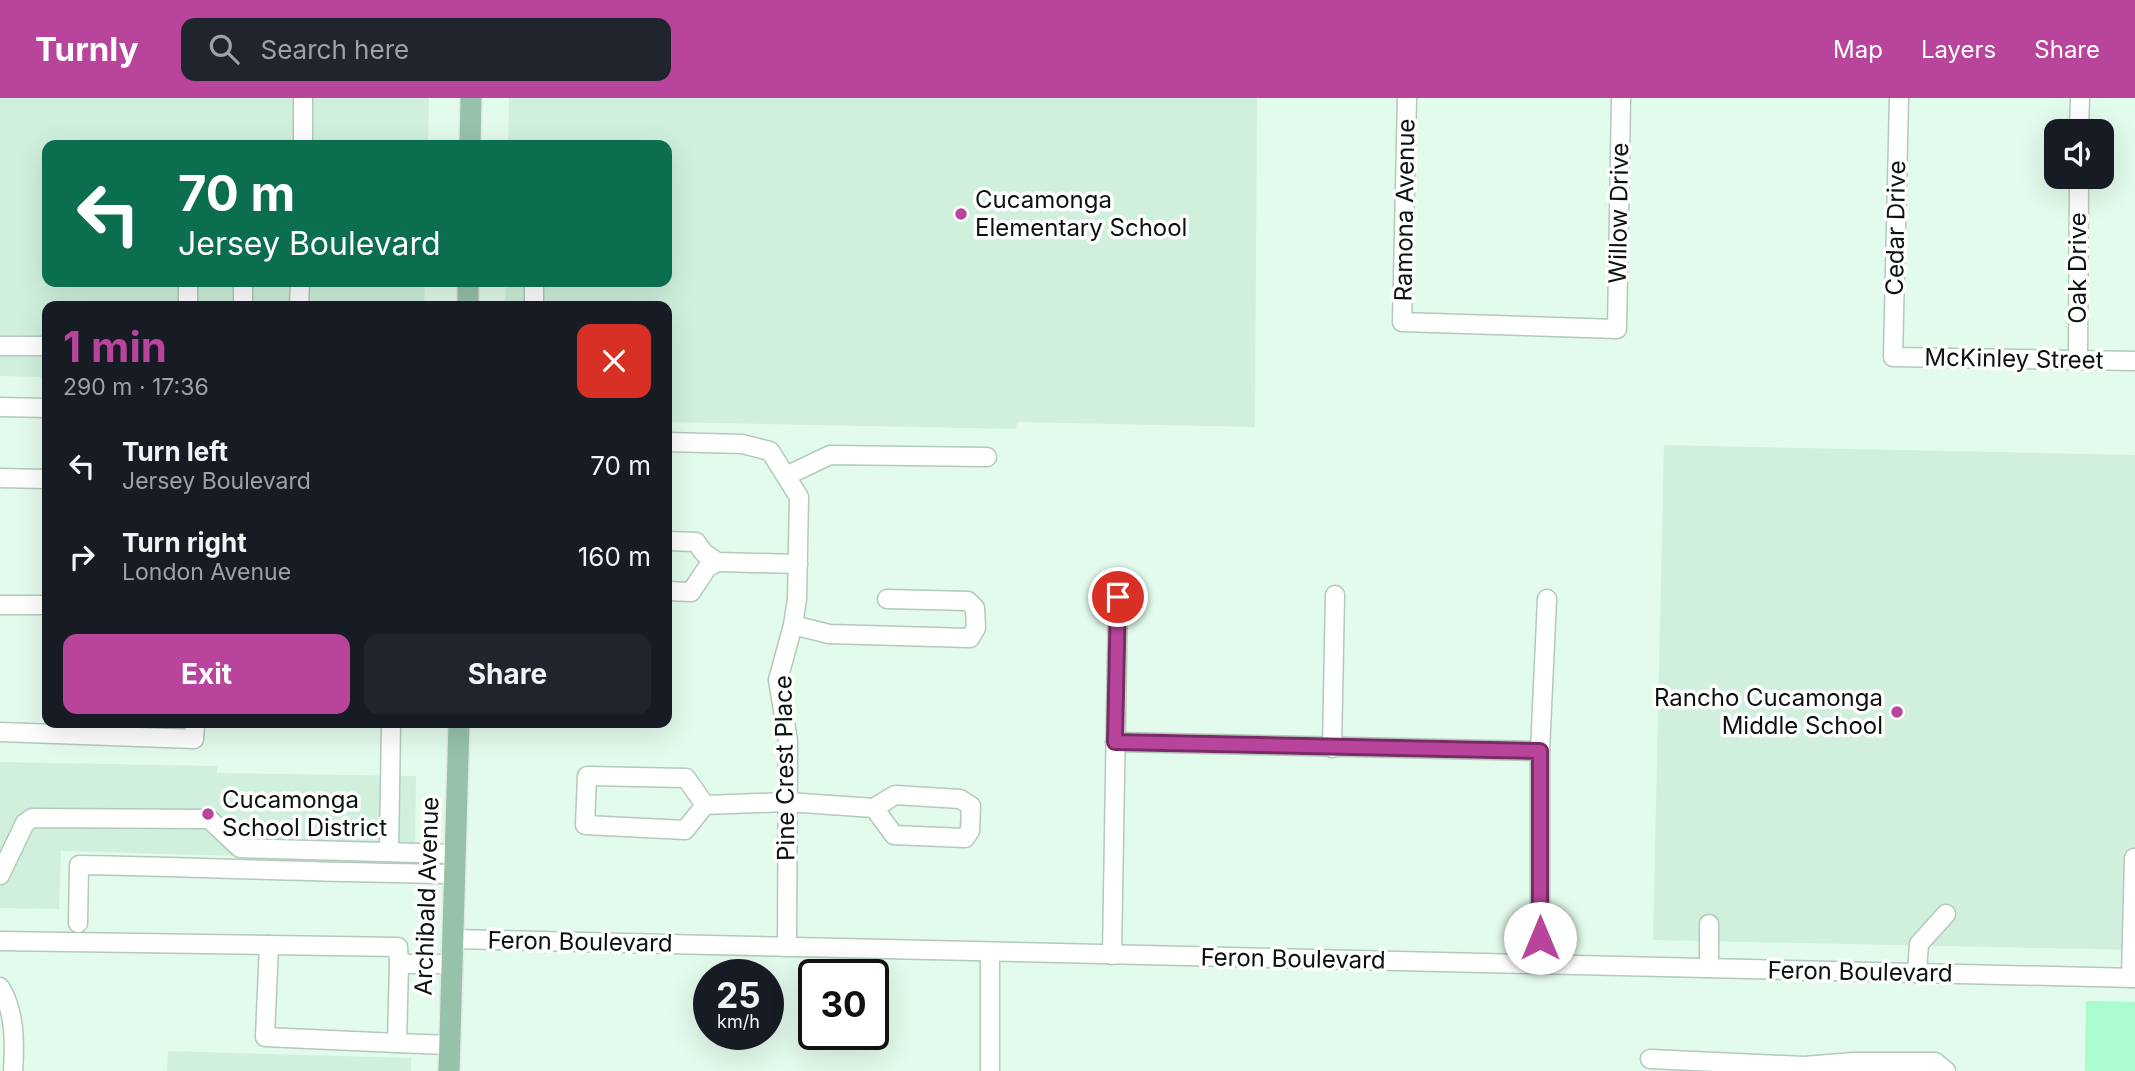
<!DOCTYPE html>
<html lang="en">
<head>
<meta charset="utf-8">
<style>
	body { margin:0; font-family:Inter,sans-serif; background:#20242c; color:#f1f3f6; height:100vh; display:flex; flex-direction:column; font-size:26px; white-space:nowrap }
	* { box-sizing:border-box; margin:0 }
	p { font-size:23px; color:#9ea1a6 }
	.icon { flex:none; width:38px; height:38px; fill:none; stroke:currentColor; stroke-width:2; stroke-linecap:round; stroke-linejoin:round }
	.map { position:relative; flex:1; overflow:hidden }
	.drawer { position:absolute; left:42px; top:203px; width:630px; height:427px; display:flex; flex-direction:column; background:#171b24; border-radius:14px; box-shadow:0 7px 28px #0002 }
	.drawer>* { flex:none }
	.top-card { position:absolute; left:42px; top:42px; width:630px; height:147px; border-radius:14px; box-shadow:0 7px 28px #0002; background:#0b6e4f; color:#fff; overflow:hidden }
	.controls { position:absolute; left:2044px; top:21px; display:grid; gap:14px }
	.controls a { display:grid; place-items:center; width:70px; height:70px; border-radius:14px; background:#171b24; box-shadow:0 7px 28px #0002; font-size:35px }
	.speed { position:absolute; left:693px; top:861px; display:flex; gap:14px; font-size:35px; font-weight:700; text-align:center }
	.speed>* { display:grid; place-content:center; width:91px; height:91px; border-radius:50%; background:#171b24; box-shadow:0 7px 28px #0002; line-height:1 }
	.speed small { font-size:18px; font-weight:400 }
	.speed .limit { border:4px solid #111; border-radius:10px; background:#fff; color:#111 }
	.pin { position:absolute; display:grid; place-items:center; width:60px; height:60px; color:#fff; margin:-30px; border:4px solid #fff; border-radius:50%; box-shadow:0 2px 7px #0007 }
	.me { position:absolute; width:77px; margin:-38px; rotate:0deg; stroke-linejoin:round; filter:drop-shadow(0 0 5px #0008) }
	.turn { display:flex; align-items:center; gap:24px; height:147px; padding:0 21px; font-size:32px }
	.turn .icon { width:91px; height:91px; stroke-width:2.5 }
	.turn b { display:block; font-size:49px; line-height:60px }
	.round { display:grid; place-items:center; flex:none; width:74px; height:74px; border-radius:14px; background:#20242c }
	.head { display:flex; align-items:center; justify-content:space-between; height:119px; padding:0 21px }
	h1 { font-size:42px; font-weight:700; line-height:52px; color:#b9449b }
	.cta { display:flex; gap:14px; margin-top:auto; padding:14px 21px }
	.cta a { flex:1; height:80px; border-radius:14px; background:#b9449b; color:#fff; font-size:28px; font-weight:700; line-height:80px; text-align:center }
	.cta a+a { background:#20242c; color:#f1f3f6 }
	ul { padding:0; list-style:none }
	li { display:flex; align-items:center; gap:21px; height:91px; padding:0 21px }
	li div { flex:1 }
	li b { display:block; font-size:26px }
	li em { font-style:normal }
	header { display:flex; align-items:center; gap:42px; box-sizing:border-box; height:98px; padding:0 35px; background:#b9449b; color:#fff }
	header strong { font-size:33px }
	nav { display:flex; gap:38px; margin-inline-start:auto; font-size:24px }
	.search { width:490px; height:63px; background:#20242c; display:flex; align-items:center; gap:18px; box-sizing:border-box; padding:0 24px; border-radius:14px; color:#9ea1a6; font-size:26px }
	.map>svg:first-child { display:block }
	.built { fill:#d0f0dd }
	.green { fill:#aafbcd }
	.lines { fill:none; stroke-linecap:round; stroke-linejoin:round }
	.minor-casing { stroke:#b2c9bb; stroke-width:21 }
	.major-casing { stroke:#e7e7e7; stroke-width:24 }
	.minor { stroke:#fff; stroke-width:18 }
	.major { stroke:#96c2ab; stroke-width:21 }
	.route-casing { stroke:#782c65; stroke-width:18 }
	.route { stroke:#b9449b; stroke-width:12 }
	.poi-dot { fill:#b9449b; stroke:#fff; stroke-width:2.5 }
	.labels { text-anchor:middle; stroke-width:7; stroke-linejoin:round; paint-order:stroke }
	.poi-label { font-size:24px; fill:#0b130e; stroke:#fff; text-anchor:start }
	.street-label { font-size:24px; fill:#0b130e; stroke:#fff }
</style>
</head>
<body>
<header>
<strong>Turnly</strong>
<div class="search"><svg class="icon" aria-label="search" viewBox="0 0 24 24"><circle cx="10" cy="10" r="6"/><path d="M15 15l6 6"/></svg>Search here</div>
<nav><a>Map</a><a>Layers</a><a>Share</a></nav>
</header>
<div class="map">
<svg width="2135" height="973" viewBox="0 0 2135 973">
	<rect width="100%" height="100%" fill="#e3fbec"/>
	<g class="built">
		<path d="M0,0H429L428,47H47V184H425L424,208H47V279L0,278Z"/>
		<path d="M509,0H1257L1255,329L1017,324L1016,331L667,324V208H505L506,184H667V47H508Z"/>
		<path d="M1664,347L2135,357V852L1653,842Z"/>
		<path d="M0,664L217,668V675L416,678L415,763L61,753L59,811L0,810Z"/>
		<path d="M168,953L411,960V973H167Z"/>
	</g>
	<path class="green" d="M2086,903L2135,904V973H2085Z"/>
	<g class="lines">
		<defs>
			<g id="minor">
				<path d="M1407,0L1402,224L1617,231L1621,0"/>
				<path d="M1899,0L1893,259L2135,263"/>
				<path d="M2079,33L2080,0"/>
				<path d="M303,47V0"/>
				<path d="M534,184V208"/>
				<path d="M188,208V184"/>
				<path d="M243,208V184"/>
				<path d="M299,208L300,184"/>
				<path d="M0,248H47"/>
				<path d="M2078,262L2079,79"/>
				<path d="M0,309L47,310"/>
				<path d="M667,344L742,346L770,353L799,399L797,501L793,527L778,582L788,643L787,849"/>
				<path d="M786,378L830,357L987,359"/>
				<path d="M0,380L47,381"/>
				<path d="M667,443L696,444L704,455L717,464L798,466"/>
				<path d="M667,493L691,494L707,470L717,464"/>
				<path d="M0,507H47"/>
				<path d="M793,527L829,536L970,540L976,530L975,510L968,503L887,501"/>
				<path d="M0,634L194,641L195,625"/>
				<path d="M1115,644L1540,653"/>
				<path d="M1332,650L1335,497"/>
				<path d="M705,707L685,732L585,727L587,678L686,680L705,707L787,704L874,710L895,697L960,701L971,708L970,733L965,740L894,737L874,710"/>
				<path d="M389,754L391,625"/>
				<path d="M0,777L25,725L32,720L209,721L240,750L455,756"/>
				<path d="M78,825L79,767C204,769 329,775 455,776"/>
				<path d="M1709,826V870"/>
				<path d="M452,841L2135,880"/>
				<path d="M0,843L398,849L399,866H451"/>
				<path d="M269,847L265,939L397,945"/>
				<path d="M1112,857L1118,499"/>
				<path d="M399,866L397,945L449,947"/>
				<path d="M1540,866V653L1547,501"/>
				<path d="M1917,875L1919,846L1946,816"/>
				<path d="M2131,880L2134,760"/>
				<path d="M0,889C15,913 15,945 13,973"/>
				<path d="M1650,961L1804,968L1854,964H1935L1946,973"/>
				<path d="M990,973V854"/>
			</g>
			<g id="major">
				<path d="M470,47L471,0"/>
				<path d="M468,208V184"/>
				<path d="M449,973L459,625"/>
			</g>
		</defs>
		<use href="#minor" class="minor-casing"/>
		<use href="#major" class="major-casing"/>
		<use href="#minor" class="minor"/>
		<use href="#major" class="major"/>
	</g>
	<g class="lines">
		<defs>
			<path id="route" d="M1118,499L1115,644L1540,653V840"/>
		</defs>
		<use href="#route" class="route-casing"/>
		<use href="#route" class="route"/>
	</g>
	<g class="poi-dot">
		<circle cx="961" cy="116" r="7"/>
		<circle cx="1897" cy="614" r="7"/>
		<circle cx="208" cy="716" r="7"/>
	</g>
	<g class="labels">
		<g class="poi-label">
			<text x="975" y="110">Cucamonga<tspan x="975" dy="28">Elementary School</tspan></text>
			<text x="1883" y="608" text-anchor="end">Rancho Cucamonga<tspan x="1883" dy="28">Middle School</tspan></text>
			<text x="222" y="710">Cucamonga<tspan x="222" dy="28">School District</tspan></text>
		</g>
		<g class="street-label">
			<text transform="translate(1405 112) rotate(-89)" y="8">Ramona Avenue</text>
			<text transform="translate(1619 115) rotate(-89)" y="8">Willow Drive</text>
			<text transform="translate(1896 130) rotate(-89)" y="8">Cedar Drive</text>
			<text transform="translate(2078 170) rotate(-90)" y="8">Oak Drive</text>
			<text transform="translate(2014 261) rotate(1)" y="8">McKinley Street</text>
			<text transform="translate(785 670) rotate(-91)" y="8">Pine Crest Place</text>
			<text transform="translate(427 798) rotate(-88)" y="8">Archibald Avenue</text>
			<text transform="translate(580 844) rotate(1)" y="8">Feron Boulevard</text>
			<text transform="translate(1293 861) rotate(1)" y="8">Feron Boulevard</text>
			<text transform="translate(1860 874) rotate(1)" y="8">Feron Boulevard</text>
		</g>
	</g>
</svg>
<div class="controls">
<a><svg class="icon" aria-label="sound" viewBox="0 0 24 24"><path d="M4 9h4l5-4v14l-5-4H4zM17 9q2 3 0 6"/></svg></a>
</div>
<div class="speed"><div>25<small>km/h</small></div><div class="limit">30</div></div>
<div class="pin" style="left:1118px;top:499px;background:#d93025"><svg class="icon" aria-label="arrive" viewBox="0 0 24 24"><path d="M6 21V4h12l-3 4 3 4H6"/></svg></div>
<svg class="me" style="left:1540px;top:840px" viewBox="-20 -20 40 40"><circle r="19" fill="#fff"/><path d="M0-13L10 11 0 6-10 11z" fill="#b9449b"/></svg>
<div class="top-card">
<div class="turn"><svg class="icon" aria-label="left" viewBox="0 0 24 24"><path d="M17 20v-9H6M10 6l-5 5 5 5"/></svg><div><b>70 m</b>Jersey Boulevard</div></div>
</div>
<section class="drawer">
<div class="head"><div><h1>1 min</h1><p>290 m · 17:36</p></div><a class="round" style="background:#d93025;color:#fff"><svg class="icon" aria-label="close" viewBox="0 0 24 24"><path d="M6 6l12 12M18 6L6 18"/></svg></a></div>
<ul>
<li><svg class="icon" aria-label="left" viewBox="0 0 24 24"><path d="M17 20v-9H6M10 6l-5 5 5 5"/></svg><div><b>Turn left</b><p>Jersey Boulevard</p></div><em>70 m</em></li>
<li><svg class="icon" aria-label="right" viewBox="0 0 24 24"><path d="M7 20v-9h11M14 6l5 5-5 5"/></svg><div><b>Turn right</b><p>London Avenue</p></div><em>160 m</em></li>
</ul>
<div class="cta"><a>Exit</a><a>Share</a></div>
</section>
</div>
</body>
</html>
